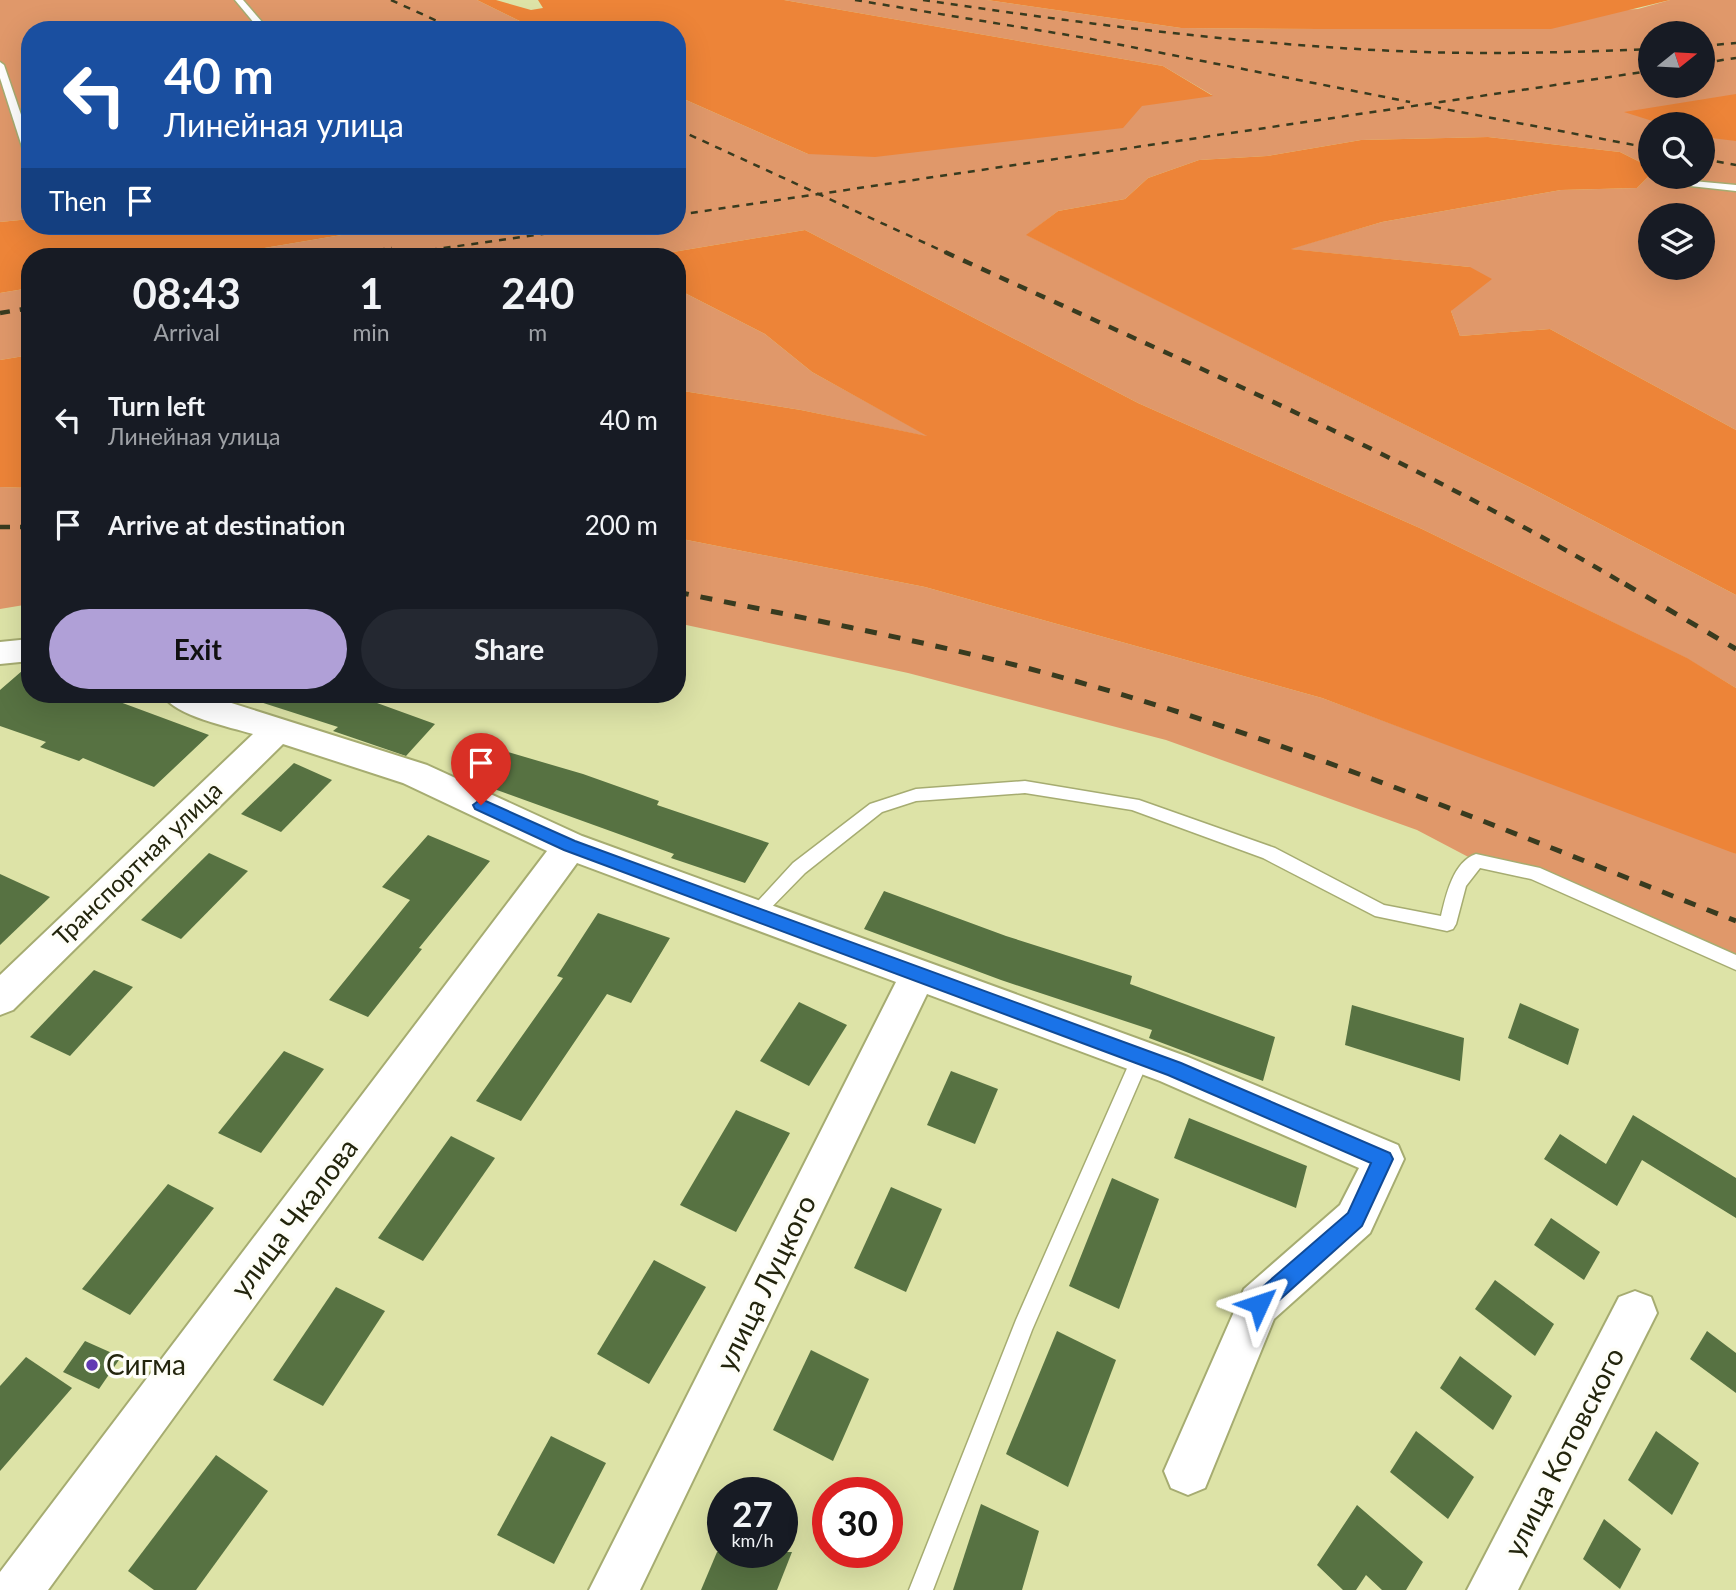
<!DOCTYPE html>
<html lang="en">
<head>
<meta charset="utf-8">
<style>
	body { margin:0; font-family:Lato,sans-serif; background:#242831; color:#f1f3f6; height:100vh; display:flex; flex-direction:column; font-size:26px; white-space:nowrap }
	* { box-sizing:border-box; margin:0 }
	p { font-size:23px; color:#9ea1a6 }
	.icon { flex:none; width:38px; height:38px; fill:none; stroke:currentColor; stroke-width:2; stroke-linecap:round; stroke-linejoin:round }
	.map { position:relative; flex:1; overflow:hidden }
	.side { position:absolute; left:21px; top:248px; width:665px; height:455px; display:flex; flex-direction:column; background:#171b24; border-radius:28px; box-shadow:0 7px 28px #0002 }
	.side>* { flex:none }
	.guide { position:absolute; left:21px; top:21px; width:665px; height:214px; border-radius:28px; box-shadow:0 7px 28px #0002; background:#1a4fa0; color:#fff; overflow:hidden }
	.needle { width:46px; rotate:72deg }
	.fabs { position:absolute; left:1638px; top:21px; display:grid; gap:14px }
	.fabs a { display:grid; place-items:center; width:77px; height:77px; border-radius:50%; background:#171b24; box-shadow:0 7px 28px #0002; font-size:35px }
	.speed { position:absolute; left:707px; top:1477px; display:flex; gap:14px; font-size:35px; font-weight:700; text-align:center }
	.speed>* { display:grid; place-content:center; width:91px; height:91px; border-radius:50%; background:#171b24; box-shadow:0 7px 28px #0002; line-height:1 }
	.speed small { font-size:18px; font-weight:400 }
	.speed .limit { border:10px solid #d22; background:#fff; color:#111 }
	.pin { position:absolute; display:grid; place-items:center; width:60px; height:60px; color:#fff; margin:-72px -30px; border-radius:50% 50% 50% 0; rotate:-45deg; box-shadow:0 0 7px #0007 }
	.pin .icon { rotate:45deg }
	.me { position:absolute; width:77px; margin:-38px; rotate:48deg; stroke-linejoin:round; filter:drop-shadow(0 0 5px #0008) }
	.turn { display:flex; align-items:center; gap:24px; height:147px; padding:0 28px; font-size:32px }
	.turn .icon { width:91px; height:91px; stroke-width:2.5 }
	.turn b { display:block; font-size:49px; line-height:60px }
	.then { display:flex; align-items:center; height:66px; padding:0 28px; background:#0003; gap:14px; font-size:26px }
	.eta { display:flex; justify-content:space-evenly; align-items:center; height:119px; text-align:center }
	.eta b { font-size:42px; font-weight:700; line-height:49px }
	.primary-button { display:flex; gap:14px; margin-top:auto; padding:14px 28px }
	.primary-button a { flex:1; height:80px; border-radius:42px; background:#b0a0d7; color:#111; font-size:28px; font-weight:700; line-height:80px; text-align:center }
	.primary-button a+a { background:#242831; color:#f1f3f6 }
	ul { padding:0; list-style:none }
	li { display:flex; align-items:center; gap:21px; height:105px; padding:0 28px }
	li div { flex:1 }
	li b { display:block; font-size:26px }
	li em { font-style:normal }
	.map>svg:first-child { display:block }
	.green { fill:#e0986a; fill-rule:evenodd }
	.forest { fill:#ed8438 }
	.building { fill:#577242 }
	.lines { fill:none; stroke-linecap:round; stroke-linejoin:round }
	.service-casing { stroke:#a6ac71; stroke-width:3 }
	.minor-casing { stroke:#a6ac71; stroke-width:4 }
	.service { fill:#fff; fill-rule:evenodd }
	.minor { fill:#fff; fill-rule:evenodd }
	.rail-far2 { stroke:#393b1f; stroke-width:2.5; stroke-dasharray:7 7; stroke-linecap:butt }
	.rail-far1 { stroke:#393b1f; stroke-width:4.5; stroke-dasharray:10 10; stroke-linecap:butt }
	.rail { stroke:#393b1f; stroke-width:5; stroke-dasharray:12 12; stroke-linecap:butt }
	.route { fill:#1a73e8; stroke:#114b97; stroke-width:2 }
	.poi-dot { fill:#613ab2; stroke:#fefef8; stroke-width:2.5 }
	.labels { text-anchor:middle; stroke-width:7; stroke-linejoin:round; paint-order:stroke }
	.street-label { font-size:24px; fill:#23250d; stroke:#fefef8 }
	.near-street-label { font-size:28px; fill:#23250d; stroke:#fefef8 }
	.near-poi-label { font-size:28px; fill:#23250d; stroke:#fefef8; text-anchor:start }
</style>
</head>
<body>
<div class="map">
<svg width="1736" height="1590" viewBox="0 0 1736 1590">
	<rect width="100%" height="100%" fill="#dde3a7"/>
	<g class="green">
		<path d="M0,0H477L538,30H30V219L0,222Z"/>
		<path d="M784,0H987L1181,28L1319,29L1638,9L1670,0H1736V430L1550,329L1460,336L1451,311L1470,267L1289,249L1382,222L1561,190L1637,188L1650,175L1703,177V124H1650V167L1620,152L1488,137L1361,140L1267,156L1199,160L1148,178L1125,199L1058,211L1027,235L1531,488L1736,595V688L1686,658L1422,529L1138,403L805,230L643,257H210L395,226H677V96L808,154L1212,95L1163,66ZM1650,33H1703V86H1650ZM1650,215H1703V268H1650Z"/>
		<path d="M30,288V355L0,360V293Z"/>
		<path d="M677,289L765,334L812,372L930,437L801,410L677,390Z"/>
		<path d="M0,487L30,488V604L0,609Z"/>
		<path d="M677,538L925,587L1322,698L1721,846L1736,854V963L1534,873L1476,861L1417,830L1166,740L908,673L677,623Z"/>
	</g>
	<g class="forest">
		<path d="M477,0H496L531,10L543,8L538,0H784L1163,66L1213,96L1142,106L1123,128L875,157L808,154L677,96V30H538Z"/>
		<path d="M987,0H1670L1551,29H1319L1181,28Z"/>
		<path d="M1736,94V141L1703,137V124H1662L1624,112Z"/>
		<path d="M1488,137L1620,152L1650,167V175L1637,188L1561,190L1382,222L1291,249L1470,267L1492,279L1451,311L1460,336L1550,329L1736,430V595L1531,488L1026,235L1058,211L1125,199L1148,178L1199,160L1267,156L1361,140Z"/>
		<path d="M30,219V226H395L210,257H30V288L0,293V222Z"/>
		<path d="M805,230L1138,403L1422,529L1687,658L1736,688V854L1322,698L925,587L677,538V390L801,410L927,436L812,372L765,334L677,289V257H643Z"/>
		<path d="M30,355V488L0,487V360Z"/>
	</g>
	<g class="building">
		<path d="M30,664V695H101L209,735L154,787L83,758L79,761L40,747L46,742L0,726V690Z"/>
		<path d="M255,695H355L435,724L406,756L333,731L338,727L254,700Z"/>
		<path d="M477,743L583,774L659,801L657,805L769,843L745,883L671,858L674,854L453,774Z"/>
		<path d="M294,763L332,780L281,832L241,814Z"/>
		<path d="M428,835L490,861L419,948L422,949L368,1017L329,1000L410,900L382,887Z"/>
		<path d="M209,853L248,871L181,939L141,920Z"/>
		<path d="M0,874L50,897L0,945Z"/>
		<path d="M884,891L1006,936L1132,976L1130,984L1275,1037L1263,1081L1149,1038L1152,1030L1001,980L864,929Z"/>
		<path d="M598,913L670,938L631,1003L607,994L521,1121L476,1101L563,978L557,976Z"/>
		<path d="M94,970L133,987L70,1056L30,1037Z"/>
		<path d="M799,1002L847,1025L809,1086L760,1061Z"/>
		<path d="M1520,1003L1579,1029L1568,1065L1508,1038Z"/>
		<path d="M1352,1005L1464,1038L1460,1081L1345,1045Z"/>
		<path d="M284,1051L324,1069L261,1153L218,1133Z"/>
		<path d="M951,1071L998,1089L975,1144L927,1125Z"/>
		<path d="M736,1110L790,1133L736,1232L680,1205Z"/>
		<path d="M1633,1115L1736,1178V1218L1642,1160L1617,1206L1544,1159L1560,1134L1606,1164Z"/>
		<path d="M1189,1118L1307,1166L1296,1208L1174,1158Z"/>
		<path d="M451,1136L495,1158L423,1261L378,1238Z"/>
		<path d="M1112,1178L1159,1199L1119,1309L1069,1286Z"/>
		<path d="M168,1184L214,1208L130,1315L82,1289Z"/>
		<path d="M891,1187L942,1209L906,1292L854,1268Z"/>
		<path d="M1551,1218L1600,1252L1584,1280L1534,1245Z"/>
		<path d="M654,1260L706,1287L649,1384L597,1354Z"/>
		<path d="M1495,1280L1554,1324L1535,1356L1475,1309Z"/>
		<path d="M336,1287L385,1311L323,1406L273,1380Z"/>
		<path d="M1057,1331L1116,1360L1068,1487L1006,1454Z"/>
		<path d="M1707,1331L1736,1353V1393L1690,1359Z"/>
		<path d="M85,1341L121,1357L99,1389L63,1372Z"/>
		<path d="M811,1350L869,1379L833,1461L773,1430Z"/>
		<path d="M1460,1356L1512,1396L1493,1430L1440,1388Z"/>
		<path d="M26,1357L72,1388L0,1471V1386Z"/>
		<path d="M1416,1431L1474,1477L1448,1519L1390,1472Z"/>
		<path d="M1656,1431L1699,1463L1672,1515L1628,1480Z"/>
		<path d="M551,1436L606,1463L554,1564L497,1535Z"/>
		<path d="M216,1455L268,1491L196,1590H154L128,1571Z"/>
		<path d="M981,1504L1039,1531L1022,1590H953Z"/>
		<path d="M1357,1505L1423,1562L1406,1590H1382L1366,1575L1356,1590H1343L1317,1565Z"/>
		<path d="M1604,1519L1641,1549L1620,1589L1583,1559Z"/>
		<path d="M717,1552H792L777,1590H701Z"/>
	</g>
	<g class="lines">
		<defs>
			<g id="service">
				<path d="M235,0H243L269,30H260Z"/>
				<path d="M0,62L4,65L30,141V159L25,156L0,78Z"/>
				<path d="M1693,181L1736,185V191L1690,186L1688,184Z"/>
				<path d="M1025,781L1139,800L1275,848L1384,905L1441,916C1446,895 1453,862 1476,854L1540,868L1736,955V970L1531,879L1480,868L1466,886L1456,924L1453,929L1447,931L1375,916L1263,858L1132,810L1025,793L916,801L882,812L805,873L760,919L754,921L748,919L746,914L793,863L870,804L916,789Z"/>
				<path d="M1141,1049L1147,1051L1150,1057L1032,1330L933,1590H909L1016,1320L1132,1057L1135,1051Z"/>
			</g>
			<g id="minor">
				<path d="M30,639V661L0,664V642Z"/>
				<path d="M163,695H206L427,765L582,836L1188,1057L1398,1145L1404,1159L1370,1233L1274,1319L1205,1488L1188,1495L1171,1488L1164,1471L1244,1289L1340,1205L1359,1168L1160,1081L927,994L640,1590H589L896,982L577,863L48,1590H0V1572L547,851L403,783L283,744L13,1010L0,1015V975L253,734C230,727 175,716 163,695Z"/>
				<path d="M1635,1291L1651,1297L1657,1313L1518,1590H1467L1619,1297Z"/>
			</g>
		</defs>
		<use href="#service" class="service-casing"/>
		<use href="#minor" class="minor-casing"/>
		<use href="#service" class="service"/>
		<use href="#minor" class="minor"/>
		<g class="rail-far2">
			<path d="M391,0L457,30"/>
			<path d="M855,0L1086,38L1410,102"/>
			<path d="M923,0C1073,22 1223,42 1375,50C1467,55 1558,53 1650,49"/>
			<path d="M1703,46L1736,43"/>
			<path d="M1703,63L1736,58"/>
			<path d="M1434,107L1650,148"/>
			<path d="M677,129L949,254"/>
			<path d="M1703,159L1736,165"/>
			<path d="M677,215L1650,71"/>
			<path d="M350,254L392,248"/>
			<path d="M402,254L599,226"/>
		</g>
		<g class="rail-far1">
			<path d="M945,252C1175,358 1410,457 1628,586"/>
			<path d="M327,257L363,252"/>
			<path d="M380,257L415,252"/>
			<path d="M0,313L30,308"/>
			<path d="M0,527H30"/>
		</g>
		<g class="rail">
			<path d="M1625,584L1736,649"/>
			<path d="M677,592C817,621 959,647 1096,687C1315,750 1525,838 1736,921"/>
		</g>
	</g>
	<path class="route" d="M481,799L575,841L1181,1063L1390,1153L1393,1159L1362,1226L1267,1311L1259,1314L1252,1311L1249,1304L1252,1296L1348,1213L1371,1163L1168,1075L564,850L475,809L473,805Z"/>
	<circle class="poi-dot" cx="92" cy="1365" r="7"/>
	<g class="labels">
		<g class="street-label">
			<text transform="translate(138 864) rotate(-44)" y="8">Транспортная улица</text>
		</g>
		<g class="near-street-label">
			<text transform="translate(294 1218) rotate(-53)" y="10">улица Чкалова</text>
			<text transform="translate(766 1283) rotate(-64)" y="10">улица Луцкого</text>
			<text transform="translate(1564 1452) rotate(-63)" y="10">улица Котовского</text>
		</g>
		<g class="near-poi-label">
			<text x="106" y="1375">Сигма</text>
		</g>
	</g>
</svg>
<div class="fabs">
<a><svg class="needle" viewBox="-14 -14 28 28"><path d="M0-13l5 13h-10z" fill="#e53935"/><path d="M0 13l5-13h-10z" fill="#9ea1a6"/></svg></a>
<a><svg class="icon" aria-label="search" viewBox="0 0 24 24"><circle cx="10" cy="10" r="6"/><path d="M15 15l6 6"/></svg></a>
<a><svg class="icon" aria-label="layers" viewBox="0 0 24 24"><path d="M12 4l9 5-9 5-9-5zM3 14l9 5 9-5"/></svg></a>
</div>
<div class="speed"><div>27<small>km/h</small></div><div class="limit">30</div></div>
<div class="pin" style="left:481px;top:805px;background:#d93025"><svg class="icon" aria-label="arrive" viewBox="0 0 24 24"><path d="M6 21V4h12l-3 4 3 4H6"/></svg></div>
<svg class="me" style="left:1259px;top:1304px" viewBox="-20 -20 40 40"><path d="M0-17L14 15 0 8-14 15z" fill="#1a73e8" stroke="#fff" stroke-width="4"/></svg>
<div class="guide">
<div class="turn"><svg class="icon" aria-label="left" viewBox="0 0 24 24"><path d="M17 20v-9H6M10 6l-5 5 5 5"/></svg><div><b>40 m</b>Линейная улица</div></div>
<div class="then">Then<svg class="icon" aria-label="arrive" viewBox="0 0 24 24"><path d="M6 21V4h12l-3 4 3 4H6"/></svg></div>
</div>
<section class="side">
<div class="eta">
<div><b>08:43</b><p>Arrival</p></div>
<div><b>1</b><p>min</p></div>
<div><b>240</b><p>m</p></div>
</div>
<ul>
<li><svg class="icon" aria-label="left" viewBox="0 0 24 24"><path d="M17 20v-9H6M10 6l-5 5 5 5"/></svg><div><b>Turn left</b><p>Линейная улица</p></div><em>40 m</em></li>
<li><svg class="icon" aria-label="arrive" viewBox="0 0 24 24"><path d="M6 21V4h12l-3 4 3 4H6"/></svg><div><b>Arrive at destination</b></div><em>200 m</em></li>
</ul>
<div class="primary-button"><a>Exit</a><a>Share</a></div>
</section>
</div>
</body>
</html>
